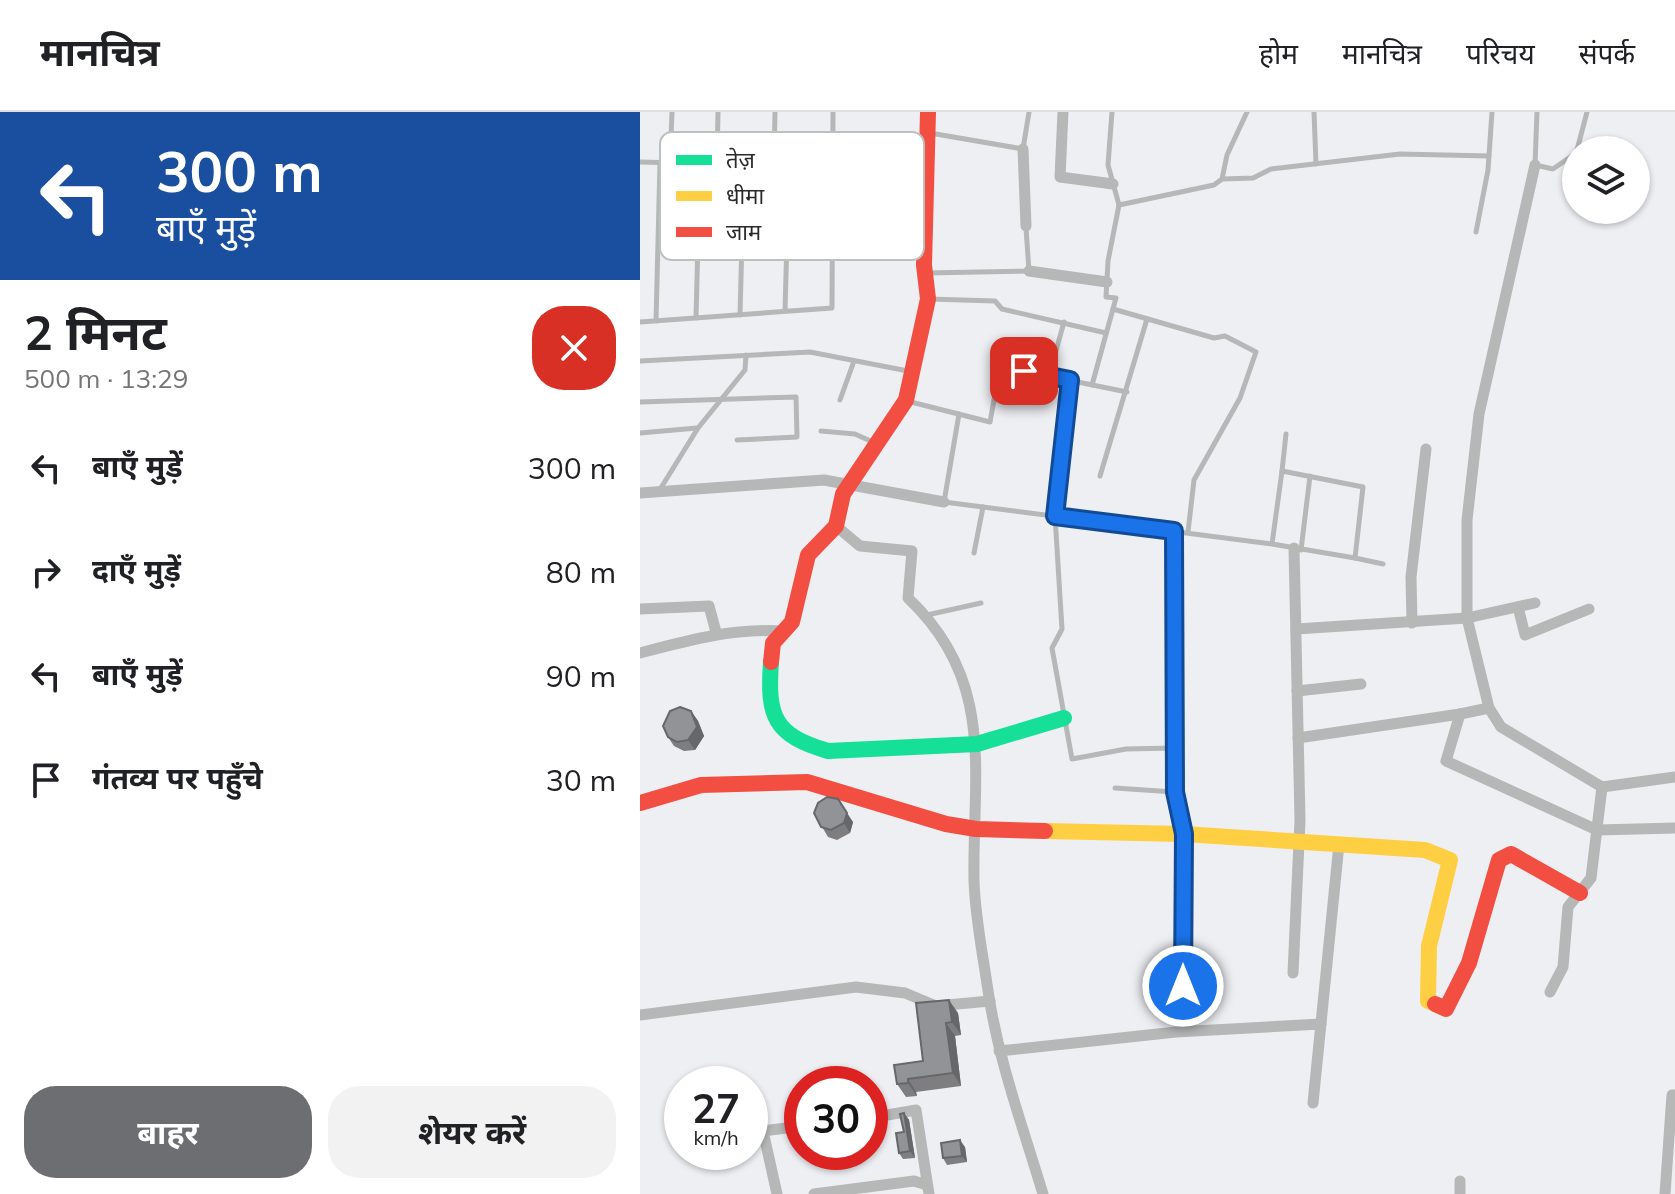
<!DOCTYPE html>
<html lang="hi">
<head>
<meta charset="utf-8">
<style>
	body { margin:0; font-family:Mulish,"Noto Sans Devanagari",sans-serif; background:#f2f2f2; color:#202124; height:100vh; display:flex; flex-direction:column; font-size:30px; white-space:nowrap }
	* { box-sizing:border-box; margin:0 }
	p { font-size:26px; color:#757577 }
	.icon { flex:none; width:44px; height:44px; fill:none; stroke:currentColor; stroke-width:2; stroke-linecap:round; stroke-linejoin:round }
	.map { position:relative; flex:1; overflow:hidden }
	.panel { display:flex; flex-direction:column; background:#fff; width:640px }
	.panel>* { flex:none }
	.hud { background:#1a4fa0; color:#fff; overflow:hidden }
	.controls { position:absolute; left:922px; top:24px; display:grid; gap:16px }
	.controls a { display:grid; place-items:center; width:88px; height:88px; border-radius:50%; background:#fff; box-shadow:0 2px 6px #0004; font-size:40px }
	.speed { position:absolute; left:24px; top:954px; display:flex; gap:16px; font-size:40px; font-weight:700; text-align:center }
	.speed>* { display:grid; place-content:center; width:104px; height:104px; border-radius:50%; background:#fff; box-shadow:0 2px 6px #0004; line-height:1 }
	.speed small { font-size:20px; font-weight:400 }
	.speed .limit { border:12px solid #d22; background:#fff; color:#111 }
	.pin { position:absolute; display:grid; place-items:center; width:68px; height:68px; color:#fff; margin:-34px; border-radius:16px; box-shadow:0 4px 12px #0006 }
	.me { position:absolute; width:88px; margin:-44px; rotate:0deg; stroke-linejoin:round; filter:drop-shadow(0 0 6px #0008) }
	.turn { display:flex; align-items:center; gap:28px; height:168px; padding:0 24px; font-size:36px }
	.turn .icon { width:104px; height:104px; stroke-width:2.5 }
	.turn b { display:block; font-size:56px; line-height:68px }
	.round { display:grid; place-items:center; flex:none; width:84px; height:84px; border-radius:32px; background:#f2f2f2 }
	.overview { display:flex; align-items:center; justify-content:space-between; height:136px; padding:0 24px }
	h1 { font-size:48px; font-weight:700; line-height:60px }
	.button { display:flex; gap:16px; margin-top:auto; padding:16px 24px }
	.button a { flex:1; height:92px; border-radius:32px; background:#6d6e71; color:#fff; font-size:32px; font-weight:700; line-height:92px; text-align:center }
	.button a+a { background:#f2f2f2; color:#202124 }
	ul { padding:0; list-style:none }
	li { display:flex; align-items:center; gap:24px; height:104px; padding:0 24px }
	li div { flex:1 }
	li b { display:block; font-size:30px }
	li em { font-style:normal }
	header { display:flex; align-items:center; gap:48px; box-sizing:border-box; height:112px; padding:0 40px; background:#fff; border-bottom:2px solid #e0e0e0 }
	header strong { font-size:38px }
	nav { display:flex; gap:44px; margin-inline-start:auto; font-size:28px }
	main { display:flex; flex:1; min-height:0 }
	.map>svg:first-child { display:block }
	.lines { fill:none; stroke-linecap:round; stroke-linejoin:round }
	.lane { stroke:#b6b7b7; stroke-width:5 }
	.street { stroke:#b6b7b7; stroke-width:11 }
	.fast { stroke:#16e098; stroke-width:16 }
	.slow { stroke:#ffcf43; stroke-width:16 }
	.jam { stroke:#f24e42; stroke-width:16 }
	.wall { fill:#7e7e81 }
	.shaded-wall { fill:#666769 }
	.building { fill:#929396; stroke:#666769; stroke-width:2 }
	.route-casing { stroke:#114b97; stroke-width:20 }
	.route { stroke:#1a73e8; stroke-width:14 }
	.key { fill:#fff; stroke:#bebfbf; stroke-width:2 }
	.key-label { font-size:22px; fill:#28292b }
</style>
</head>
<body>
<header>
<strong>मानचित्र</strong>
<nav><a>होम</a><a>मानचित्र</a><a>परिचय</a><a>संपर्क</a></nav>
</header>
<main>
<section class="panel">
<div class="hud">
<div class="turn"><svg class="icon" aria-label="left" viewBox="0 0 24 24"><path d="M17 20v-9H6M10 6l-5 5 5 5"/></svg><div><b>300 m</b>बाएँ मुड़ें</div></div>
</div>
<div class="overview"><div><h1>2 मिनट</h1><p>500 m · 13:29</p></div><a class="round" style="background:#d93025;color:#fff"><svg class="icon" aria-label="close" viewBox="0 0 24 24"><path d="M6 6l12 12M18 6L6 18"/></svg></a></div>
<ul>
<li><svg class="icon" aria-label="left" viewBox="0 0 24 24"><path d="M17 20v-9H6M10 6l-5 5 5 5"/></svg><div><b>बाएँ मुड़ें</b></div><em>300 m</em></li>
<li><svg class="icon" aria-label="right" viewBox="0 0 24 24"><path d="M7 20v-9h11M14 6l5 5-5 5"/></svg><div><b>दाएँ मुड़ें</b></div><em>80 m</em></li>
<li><svg class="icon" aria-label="left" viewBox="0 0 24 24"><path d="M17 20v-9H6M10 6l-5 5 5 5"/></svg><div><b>बाएँ मुड़ें</b></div><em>90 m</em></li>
<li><svg class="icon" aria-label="arrive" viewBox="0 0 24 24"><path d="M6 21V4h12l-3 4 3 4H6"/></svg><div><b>गंतव्य पर पहुँचे</b></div><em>30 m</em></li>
</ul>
<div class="button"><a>बाहर</a><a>शेयर करें</a></div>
</section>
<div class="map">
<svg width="1035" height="1082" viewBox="0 0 1035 1082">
	<rect width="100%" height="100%" fill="#eeeff3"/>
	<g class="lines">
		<g class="lane">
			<path d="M674,0L676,52"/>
			<path d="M897,0L895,53L913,57L936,41"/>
			<path d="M290,21L383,37L389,0"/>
			<path d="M937,38L947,0"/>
			<path d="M0,50L285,57"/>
			<path d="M30,51L32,0"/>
			<path d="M77,52L78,0"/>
			<path d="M134,53L135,0"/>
			<path d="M582,67L613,66L631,57L760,42L849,44"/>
			<path d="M479,93L574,73L582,67L587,43L607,0"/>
			<path d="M836,120L848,58L852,0"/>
			<path d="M286,161L389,159L386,116"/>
			<path d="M289,187L355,189L362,197L466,221"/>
			<path d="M473,197L574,226L585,224L616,240L600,286L554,368L548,420"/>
			<path d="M145,199L149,54"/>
			<path d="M100,203L104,53"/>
			<path d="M56,206L60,52"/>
			<path d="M16,209L20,51"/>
			<path d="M0,210L192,196L193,0"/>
			<path d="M0,249L170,240L268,259"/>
			<path d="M359,254L487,280"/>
			<path d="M409,264L424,210"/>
			<path d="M430,268L415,404L422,517L412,536L432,647L486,637L534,636"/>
			<path d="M452,273L476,186L466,185L468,149L479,93L468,53L472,0"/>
			<path d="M200,288L214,249"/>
			<path d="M267,289L350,310L365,228"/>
			<path d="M0,290L156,285L157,325L97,328"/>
			<path d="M319,302L304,390L632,432L715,446L723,375L642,359L632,432"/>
			<path d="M181,319L215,322L235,331"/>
			<path d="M0,321L57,316"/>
			<path d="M642,359L646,322"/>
			<path d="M460,364L507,207"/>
			<path d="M19,379L58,316L105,258L106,243"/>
			<path d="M661,438L670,364"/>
			<path d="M334,441L343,395"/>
			<path d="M715,446L743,452"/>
			<path d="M287,503L341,491"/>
			<path d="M475,676L534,680"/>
		</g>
		<g class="street">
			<path d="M423,0L420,65L473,72"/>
			<path d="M383,37L386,114"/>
			<path d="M895,53L839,302L827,408V506L849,596L861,615L962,675"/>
			<path d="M389,159L467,170"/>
			<path d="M0,381L184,368L304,390"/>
			<path d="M196,414L220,434L272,439L268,486C357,570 332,662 334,769C335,803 342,838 347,872C357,945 382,1012 403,1082"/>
			<path d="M534,419L535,680L544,722L543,874"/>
			<path d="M878,495L885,523L949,497"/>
			<path d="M0,497L69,494L76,520"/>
			<path d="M772,511L771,465L786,337"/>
			<path d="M656,517L827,506L895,491"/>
			<path d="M0,541C49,528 93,516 144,519"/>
			<path d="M657,579L721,572"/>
			<path d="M849,596L820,602L806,649L957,718L1035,716"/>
			<path d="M658,626L820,602"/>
			<path d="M653,861L660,708L654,436"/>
			<path d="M910,880L923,855L928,795L951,766L962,675L1035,665"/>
			<path d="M0,903L216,875L265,881L296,894L350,889"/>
			<path d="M359,939L536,920L681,912"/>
			<path d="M673,991L699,732"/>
			<path d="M230,1006L276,998L289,1082"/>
			<path d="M137,1082L123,1019L162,1014"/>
			<path d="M174,1082L274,1069L287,1073"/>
			<path d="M820,1082V1069"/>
			<path d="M1025,1082L1032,983H1035"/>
		</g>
		<path class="fast" d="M131,550C127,605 134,623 188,639L337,632L424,606"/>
		<path class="slow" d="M405,719L544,722L785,738L810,748L789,834L788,889L795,892"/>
		<g class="jam">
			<path d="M131,550L133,531L152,510L168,443L196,414L203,382L266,288L288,187L284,153L288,0"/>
			<path d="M0,691L61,673L167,670L306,712L336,717L405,719"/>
			<path d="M795,892L806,897L829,851L859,748L871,742L940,781"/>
		</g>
	</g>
	<g class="wall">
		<path d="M51,599L58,609L64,624L55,638L44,639L34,634L28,625Z"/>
		<path d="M174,701L213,710L210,721L197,728L188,725Z"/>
		<path d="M276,891L318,901L321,923L315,924L321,974L276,980L277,984L266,985L257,972L283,949Z"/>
		<path d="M264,1001L269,1008L275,1046L263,1047L259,1041L264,1020Z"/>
		<path d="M325,1035L327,1050L307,1053L303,1046Z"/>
	</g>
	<g class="shaded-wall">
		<path d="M51,599L58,609L64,624L55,638L48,628Z"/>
		<path d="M198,687L213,710L210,721L204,711Z"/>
		<path d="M309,888L318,901L321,923L312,910Z"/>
		<path d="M306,911L315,924L321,974L313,961Z"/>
		<path d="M268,967L276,980L277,984L268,971Z"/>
		<path d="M264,1001L269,1008L275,1046L270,1039Z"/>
		<path d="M320,1028L325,1035L327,1050L322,1044Z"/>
	</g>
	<g class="building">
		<path d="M40,595L51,599L57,615L48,628L37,630L28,625L23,614L30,599Z"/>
		<path d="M187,685L198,687L207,701L204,711L191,718L181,715L174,701L178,691Z"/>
		<path d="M309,888L312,910L306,911L313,961L268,967V971L257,972L254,953L283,949L276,891Z"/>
		<path d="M264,1001L270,1039L259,1041L256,1021L264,1020L260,1002Z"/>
		<path d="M320,1028L322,1044L303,1046L301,1031Z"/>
	</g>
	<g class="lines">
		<defs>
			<path id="route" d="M384,259L430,268L415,404L534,419L535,680L544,722L543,874"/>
		</defs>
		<use href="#route" class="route-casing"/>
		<use href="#route" class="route"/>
	</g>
	<rect x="20" y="20" width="264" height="128" rx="12" class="key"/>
	<rect x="36" y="43" width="36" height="10" fill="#16e098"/>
	<rect x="36" y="79" width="36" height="10" fill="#ffcf43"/>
	<rect x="36" y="115" width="36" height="10" fill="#f24e42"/>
	<g class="key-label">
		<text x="86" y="56">तेज़</text>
		<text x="86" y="92">धीमा</text>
		<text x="86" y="128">जाम</text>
	</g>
</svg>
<div class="controls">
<a><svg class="icon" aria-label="layers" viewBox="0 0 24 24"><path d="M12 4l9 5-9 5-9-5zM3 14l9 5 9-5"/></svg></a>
</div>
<div class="speed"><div>27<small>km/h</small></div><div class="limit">30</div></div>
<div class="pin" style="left:384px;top:259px;background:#d93025"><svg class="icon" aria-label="arrive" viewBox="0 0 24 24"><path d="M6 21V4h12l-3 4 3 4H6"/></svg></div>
<svg class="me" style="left:543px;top:874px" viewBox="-20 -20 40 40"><circle r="17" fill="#1a73e8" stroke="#fff" stroke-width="3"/><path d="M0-11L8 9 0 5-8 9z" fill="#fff"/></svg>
</div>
</main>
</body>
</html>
